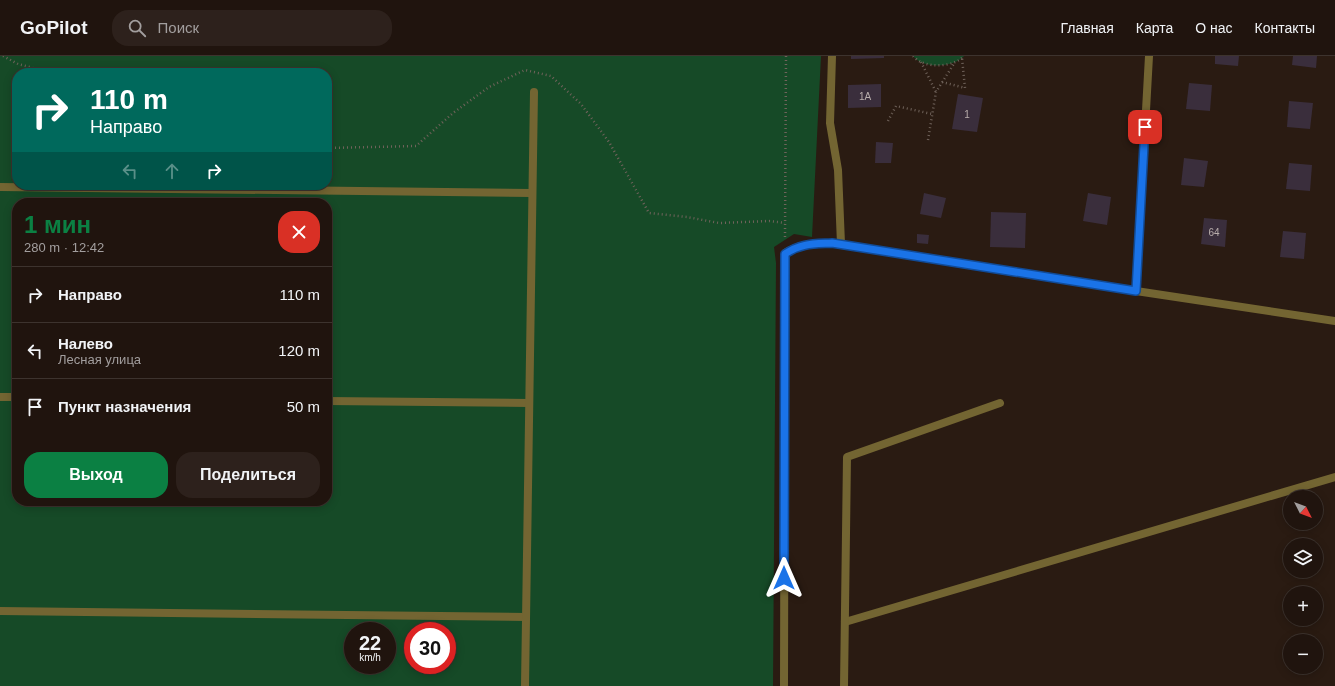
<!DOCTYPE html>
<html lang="ru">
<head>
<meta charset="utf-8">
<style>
	body { margin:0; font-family:Arial,sans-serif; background:#2d211c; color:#f1f3f6; height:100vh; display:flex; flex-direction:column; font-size:15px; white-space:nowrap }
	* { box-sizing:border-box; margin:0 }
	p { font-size:13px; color:#a29e9e }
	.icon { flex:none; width:22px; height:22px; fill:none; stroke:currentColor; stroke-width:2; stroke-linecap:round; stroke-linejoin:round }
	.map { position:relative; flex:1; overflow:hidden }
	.drawer { position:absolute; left:12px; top:142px; width:320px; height:308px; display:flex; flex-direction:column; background:#20140e; border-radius:16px; box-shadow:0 2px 10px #0003,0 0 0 1px #3d332e }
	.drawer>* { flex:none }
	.hud { position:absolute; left:12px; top:12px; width:320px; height:122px; border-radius:16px; box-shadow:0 2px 10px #0003,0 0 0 1px #3d332e; background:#00695c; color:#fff; overflow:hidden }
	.needle { width:26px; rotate:132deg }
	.fabs { position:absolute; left:1283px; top:434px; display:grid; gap:8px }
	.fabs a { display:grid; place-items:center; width:40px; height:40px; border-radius:50%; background:#20140e; box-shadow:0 2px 10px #0003,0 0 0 1px #3d332e; font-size:20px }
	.speed { position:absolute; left:344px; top:566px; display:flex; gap:8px; font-size:20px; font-weight:700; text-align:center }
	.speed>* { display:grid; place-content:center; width:52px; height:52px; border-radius:50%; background:#20140e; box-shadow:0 2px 10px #0003,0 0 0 1px #3d332e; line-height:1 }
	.speed small { font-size:10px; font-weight:400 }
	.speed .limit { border:6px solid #d22; background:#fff; color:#111 }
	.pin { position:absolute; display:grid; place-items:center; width:34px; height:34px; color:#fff; margin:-17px; border-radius:8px; box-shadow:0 2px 6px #0006 }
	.me { position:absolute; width:44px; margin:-22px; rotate:0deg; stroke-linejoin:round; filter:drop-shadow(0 0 3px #0008) }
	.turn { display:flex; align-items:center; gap:14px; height:84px; padding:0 12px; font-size:18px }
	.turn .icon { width:52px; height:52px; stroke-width:2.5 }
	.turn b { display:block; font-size:28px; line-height:34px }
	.lanes { display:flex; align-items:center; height:38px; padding:0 12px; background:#0003; justify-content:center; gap:20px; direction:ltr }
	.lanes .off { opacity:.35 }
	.round { display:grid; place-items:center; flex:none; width:42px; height:42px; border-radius:16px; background:#2d211c }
	.head { display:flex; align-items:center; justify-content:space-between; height:68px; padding:0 12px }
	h1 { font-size:24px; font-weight:600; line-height:30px; color:#0b8043 }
	.button { display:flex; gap:8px; margin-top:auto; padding:8px 12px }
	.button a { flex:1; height:46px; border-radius:16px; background:#0b8043; color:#fff; font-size:16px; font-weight:600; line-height:46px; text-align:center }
	.button a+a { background:#2d211c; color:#f1f3f6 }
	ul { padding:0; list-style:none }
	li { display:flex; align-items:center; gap:12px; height:56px; padding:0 12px; border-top:1px solid #3d332e }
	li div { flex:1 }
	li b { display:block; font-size:15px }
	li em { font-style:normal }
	header { display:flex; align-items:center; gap:24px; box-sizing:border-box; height:56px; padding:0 20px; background:#20140e; border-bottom:1px solid #3d332e }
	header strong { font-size:19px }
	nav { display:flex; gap:22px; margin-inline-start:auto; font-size:14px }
	.search { width:280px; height:36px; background:#2d211c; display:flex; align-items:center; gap:10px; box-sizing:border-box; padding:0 14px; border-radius:16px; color:#a29e9e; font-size:15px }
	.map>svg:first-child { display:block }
	.green { fill:#164a27; fill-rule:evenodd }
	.building { fill:#3a2e3c }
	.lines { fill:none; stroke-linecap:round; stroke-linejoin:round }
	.path { stroke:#70635b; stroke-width:2.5; stroke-dasharray:1 3; stroke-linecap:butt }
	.lane { stroke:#736532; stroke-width:8 }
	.street { stroke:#736532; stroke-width:8 }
	.route-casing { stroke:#114b97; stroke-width:10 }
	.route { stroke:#1a73e8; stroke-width:7 }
	.labels { text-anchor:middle; stroke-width:3; stroke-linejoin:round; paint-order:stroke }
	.number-label { font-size:10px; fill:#b9aeac }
</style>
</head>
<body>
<header>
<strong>GoPilot</strong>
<div class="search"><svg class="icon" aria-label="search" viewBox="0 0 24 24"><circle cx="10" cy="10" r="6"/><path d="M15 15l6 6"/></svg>Поиск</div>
<nav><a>Главная</a><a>Карта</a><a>О нас</a><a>Контакты</a></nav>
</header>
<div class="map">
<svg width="1335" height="630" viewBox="0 0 1335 630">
	<rect width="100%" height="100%" fill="#2a1b12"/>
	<g class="green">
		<path d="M0,0H821L812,181L794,178L774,191L776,207L773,630H0ZM17,17H327V129H17ZM17,147H327V445H17ZM353,575H387V609H353ZM413,575H447V609H413Z"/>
		<path d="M913,0H964C955,10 933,12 921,6C918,5 915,2 913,0Z"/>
	</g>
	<g class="building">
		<path d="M851,0H884V2L851,3Z"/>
		<path d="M1215,0H1239L1238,10L1215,8Z"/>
		<path d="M1293,0H1317L1316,12L1292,9Z"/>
		<path d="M1189,27L1212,29L1210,55L1186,53Z"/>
		<path d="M881,28V51L848,52V29Z"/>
		<path d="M958,38L983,42L977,76L952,73Z"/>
		<path d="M1289,45L1313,47L1310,73L1287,71Z"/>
		<path d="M876,86L893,87L891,107H875Z"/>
		<path d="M1184,102L1208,105L1204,131L1181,129Z"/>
		<path d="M1289,107L1312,109L1310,135L1286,133Z"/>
		<path d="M924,137L946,142L941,162L920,158Z"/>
		<path d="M1088,137L1111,141L1107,169L1083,165Z"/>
		<path d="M991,156L1026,157L1025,192L990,191Z"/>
		<path d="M1204,162L1227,164L1225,191L1201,188Z"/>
		<path d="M1283,175L1306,177L1304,203L1280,201Z"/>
		<path d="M917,178L929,179L928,188L917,187Z"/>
	</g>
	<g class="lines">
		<g class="path">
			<path d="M3,0L18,8L52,17"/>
			<path d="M913,0C915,2 918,5 921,6C933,12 955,10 964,0"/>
			<path d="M921,6L936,36"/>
			<path d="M942,26L965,32L962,2"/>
			<path d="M888,65L896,50L932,58"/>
			<path d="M928,84L936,36L955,6"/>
			<path d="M327,92L416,90L453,57L489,31L525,14L551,20L581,48L609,86L649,157L687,161L719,167L769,165L785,167"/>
			<path d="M785,181L786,0"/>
		</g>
		<g class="lane">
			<path d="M832,0L830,67L838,114L841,188"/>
			<path d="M0,131L531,137"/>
			<path d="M1136,235L1149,0"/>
			<path d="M0,341H17"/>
			<path d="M327,345L529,347"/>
			<path d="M0,555L526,561"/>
			<path d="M525,630L534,36"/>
		</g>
		<g class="street">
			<path d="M845,566L1335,421"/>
			<path d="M784,630L785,197C801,187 814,188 832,187L1136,235L1335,265"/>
			<path d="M844,630L847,401L1000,347"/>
		</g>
	</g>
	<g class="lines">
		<defs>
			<path id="route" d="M784,522L785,198C801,187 814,188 832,187L1136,235L1145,71"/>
		</defs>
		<use href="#route" class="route-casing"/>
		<use href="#route" class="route"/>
	</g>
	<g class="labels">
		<g class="number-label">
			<text x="865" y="44">1А</text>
			<text x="967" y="62">1</text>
			<text x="1214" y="180">64</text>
		</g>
	</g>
</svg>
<div class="fabs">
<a><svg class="needle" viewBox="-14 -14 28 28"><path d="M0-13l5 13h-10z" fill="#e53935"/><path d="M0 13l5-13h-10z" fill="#a29e9e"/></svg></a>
<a><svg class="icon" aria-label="layers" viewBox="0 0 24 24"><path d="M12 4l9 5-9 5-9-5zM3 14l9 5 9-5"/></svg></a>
<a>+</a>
<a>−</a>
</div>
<div class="speed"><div>22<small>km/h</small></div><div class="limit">30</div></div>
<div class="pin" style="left:1145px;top:71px;background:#d93025"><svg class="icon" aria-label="arrive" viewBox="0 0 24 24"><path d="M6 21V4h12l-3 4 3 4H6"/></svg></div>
<svg class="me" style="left:784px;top:522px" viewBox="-20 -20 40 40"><path d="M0-17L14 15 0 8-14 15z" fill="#1a73e8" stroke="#fff" stroke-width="4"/></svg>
<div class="hud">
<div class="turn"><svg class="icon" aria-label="right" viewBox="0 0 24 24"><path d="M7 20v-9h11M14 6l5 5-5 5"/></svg><div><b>110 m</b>Направо</div></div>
<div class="lanes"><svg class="icon off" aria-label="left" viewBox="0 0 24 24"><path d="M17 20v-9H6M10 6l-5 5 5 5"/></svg><svg class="icon off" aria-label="ahead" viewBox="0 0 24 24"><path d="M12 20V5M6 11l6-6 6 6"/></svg><svg class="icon" aria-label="right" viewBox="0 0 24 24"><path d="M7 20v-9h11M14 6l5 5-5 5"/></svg></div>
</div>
<section class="drawer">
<div class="head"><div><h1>1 мин</h1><p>280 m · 12:42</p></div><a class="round" style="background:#d93025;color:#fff"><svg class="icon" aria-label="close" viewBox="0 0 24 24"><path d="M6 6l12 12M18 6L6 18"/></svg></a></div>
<ul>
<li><svg class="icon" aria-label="right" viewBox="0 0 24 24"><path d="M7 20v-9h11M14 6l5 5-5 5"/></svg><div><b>Направо</b></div><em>110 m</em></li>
<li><svg class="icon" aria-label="left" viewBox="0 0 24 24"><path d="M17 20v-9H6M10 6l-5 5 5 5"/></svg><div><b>Налево</b><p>Лесная улица</p></div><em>120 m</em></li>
<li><svg class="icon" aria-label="arrive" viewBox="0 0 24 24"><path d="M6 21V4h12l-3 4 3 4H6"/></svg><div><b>Пункт назначения</b></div><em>50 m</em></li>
</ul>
<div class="button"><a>Выход</a><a>Поделиться</a></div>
</section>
</div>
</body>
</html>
